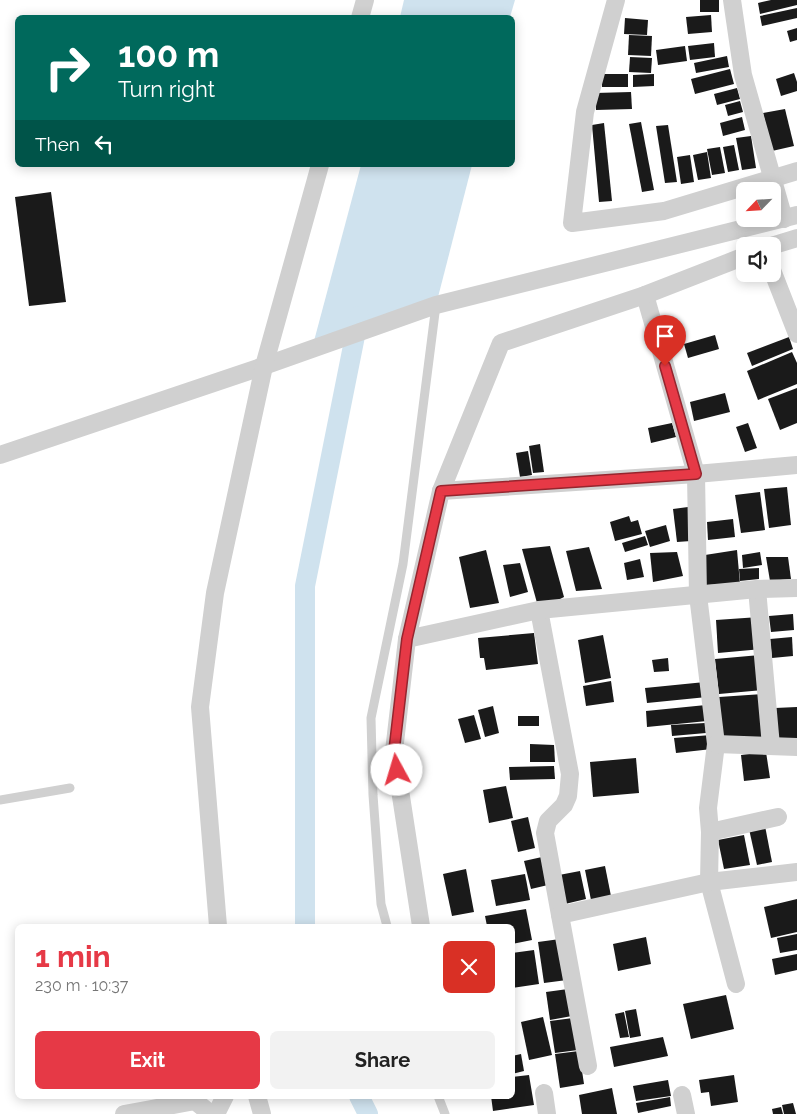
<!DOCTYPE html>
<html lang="en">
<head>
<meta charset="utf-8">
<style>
	body { margin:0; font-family:Raleway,sans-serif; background:#f2f2f2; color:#222; height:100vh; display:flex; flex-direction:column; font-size:19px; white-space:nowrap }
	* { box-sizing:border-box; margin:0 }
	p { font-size:16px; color:#767676 }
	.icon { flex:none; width:28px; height:28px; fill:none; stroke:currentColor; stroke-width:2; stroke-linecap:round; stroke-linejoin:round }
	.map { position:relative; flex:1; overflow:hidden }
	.sheet { position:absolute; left:15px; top:924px; width:500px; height:175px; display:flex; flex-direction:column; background:#fff; border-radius:8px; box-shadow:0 2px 12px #0003 }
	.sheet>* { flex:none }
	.banner { position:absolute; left:15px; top:15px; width:500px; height:152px; border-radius:8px; box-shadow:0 2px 12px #0003; background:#00695c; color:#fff; overflow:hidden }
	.needle { width:32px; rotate:245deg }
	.controls { position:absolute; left:736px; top:182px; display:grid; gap:10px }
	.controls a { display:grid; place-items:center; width:45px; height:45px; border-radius:8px; background:#fff; box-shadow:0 2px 12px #0003; font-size:25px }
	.pin { position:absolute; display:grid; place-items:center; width:42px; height:42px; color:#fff; margin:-51px -21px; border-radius:50% 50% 50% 0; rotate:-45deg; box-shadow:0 0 5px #0007 }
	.pin .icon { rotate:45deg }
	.me { position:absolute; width:55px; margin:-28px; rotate:354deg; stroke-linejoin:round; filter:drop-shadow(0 0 4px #0008) }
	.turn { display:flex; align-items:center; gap:18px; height:105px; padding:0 20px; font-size:22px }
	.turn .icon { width:65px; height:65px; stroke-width:2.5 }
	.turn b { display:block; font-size:35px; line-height:42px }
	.then { display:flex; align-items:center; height:48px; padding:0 20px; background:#0003; gap:10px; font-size:19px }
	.round { display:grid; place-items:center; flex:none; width:52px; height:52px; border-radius:8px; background:#f2f2f2 }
	.head { display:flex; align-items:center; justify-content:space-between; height:85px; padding:0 20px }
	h1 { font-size:30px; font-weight:700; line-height:38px; color:#e63946 }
	.action { display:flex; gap:10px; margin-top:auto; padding:10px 20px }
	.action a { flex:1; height:58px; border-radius:8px; background:#e63946; color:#fff; font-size:20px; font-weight:700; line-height:58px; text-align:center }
	.action a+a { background:#f2f2f2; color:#222 }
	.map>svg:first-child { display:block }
	.water { fill:#cfe2ee }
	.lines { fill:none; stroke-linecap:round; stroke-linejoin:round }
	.canal { stroke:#cfe2ee; stroke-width:20 }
	.building { fill:#1a1a1a }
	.service { stroke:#d0d0d0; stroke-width:9 }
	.minor { stroke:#d0d0d0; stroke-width:18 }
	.route-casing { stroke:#96252e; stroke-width:12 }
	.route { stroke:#e63946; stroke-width:9 }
</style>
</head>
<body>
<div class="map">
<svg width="797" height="1114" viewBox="0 0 797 1114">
	<rect width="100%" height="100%" fill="#fff"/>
	<g class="water">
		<path d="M404,0H515L510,17H400Z"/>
		<path d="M361,165H472L436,305L314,341Z"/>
	</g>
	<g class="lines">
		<g class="canal">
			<path d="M305,926V586L359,316"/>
			<path d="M359,1096L368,1114"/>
		</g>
	</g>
	<g class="building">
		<rect x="700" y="0" width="19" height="12"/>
		<path d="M771,0H797V5L760,14L758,3Z"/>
		<path d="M797,8V18L762,26L760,16Z"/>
		<path d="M711,15L712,32L688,34L686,17Z"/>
		<path d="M625,18L648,20L647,35L624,34Z"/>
		<path d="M797,28V40L790,42L787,31Z"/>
		<path d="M629,35L652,36L651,56L628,55Z"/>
		<path d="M714,43L715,57L690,60L688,46Z"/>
		<path d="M685,46L687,61L658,65L656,50Z"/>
		<path d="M727,56L729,67L696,73L694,63Z"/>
		<path d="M630,57L652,58L651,73L629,72Z"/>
		<path d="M730,69L734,84L695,94L691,79Z"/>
		<path d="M794,73L797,82V91L781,96L776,79Z"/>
		<rect x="602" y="74" width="26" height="13"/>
		<path d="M654,74V86L633,87V75Z"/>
		<path d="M737,88L740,99L717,105L714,94Z"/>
		<path d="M631,92L632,109L596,110L595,93Z"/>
		<path d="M740,101L743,112L728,116L725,105Z"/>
		<path d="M785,109L794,146L772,151L763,113Z"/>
		<path d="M742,117L745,130L723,136L720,123Z"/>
		<path d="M641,122L654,190L642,192L629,124Z"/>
		<path d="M604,123L612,201L599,202L592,125Z"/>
		<path d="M668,125L677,182L665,183L656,126Z"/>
		<path d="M751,136L756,168L742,170L736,138Z"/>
		<path d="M734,145L739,170L728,172L723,147Z"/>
		<path d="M720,147L725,173L712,175L707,149Z"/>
		<path d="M707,152L711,178L698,180L693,155Z"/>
		<path d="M690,155L694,182L681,184L677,157Z"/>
		<path d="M51,192L66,302L29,306L15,197Z"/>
		<path d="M715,335L719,349L688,358L684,344Z"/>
		<path d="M789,337L793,349L752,366L747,353Z"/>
		<path d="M792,352L797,363V384L758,400L747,371Z"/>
		<path d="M797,388V423L780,430L768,399Z"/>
		<path d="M725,393L730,412L694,421L690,402Z"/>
		<path d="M672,423L676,437L651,443L648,428Z"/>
		<path d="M748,423L757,448L745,452L736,427Z"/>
		<path d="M540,444L544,472L533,473L529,446Z"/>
		<path d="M528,451L532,475L520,477L516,453Z"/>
		<path d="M787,487L791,525L769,528L764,489Z"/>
		<path d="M760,492L765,530L741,533L735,495Z"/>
		<path d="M688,507L691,541L677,542L673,509Z"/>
		<path d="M629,516L631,522L638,520L642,534L615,541L610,522Z"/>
		<path d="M733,519L735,537L708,540L707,522Z"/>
		<path d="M666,525L670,541L650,547L645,531Z"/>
		<path d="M645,536L648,545L625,552L622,543Z"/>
		<path d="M550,546L564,597L539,610L522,549Z"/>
		<path d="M589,547L602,589L576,591L566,551Z"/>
		<path d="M486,550L499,603L470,608L459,557Z"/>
		<path d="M737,550L740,584L705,585V555Z"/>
		<path d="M677,552L683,576L653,582L650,553Z"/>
		<path d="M760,552L762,565L743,568L742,555Z"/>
		<path d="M766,557H788L791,579L770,581Z"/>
		<path d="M640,559L644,577L627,580L624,563Z"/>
		<path d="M520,563L528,592L510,597L503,565Z"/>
		<path d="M759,568V579L740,581L739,569Z"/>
		<path d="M793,614L794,630L771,632L769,616Z"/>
		<path d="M759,617L762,649L718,653L716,620Z"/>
		<path d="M534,633L538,664L486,670L484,658H480L478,638Z"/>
		<path d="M603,635L611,678L585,683L578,640Z"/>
		<path d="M792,637L793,656L772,658L770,639Z"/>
		<path d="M760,655L763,690L719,694L715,659Z"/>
		<path d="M668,658L669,671L654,672L652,660Z"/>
		<path d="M611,681L614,702L586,706L583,686Z"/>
		<path d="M705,682L707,697L647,703L645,688Z"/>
		<path d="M763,694L766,737L722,740L719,697Z"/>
		<path d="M706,705L707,721L647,727L646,711Z"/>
		<path d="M493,706L499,733L485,737L478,710Z"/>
		<path d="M797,707V742L777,743L775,708Z"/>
		<path d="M474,715L481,739L465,743L458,719Z"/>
		<rect x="518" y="716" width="21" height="10"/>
		<path d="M705,723L706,733L672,736L671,725Z"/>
		<path d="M711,735L712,749L676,753L674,738Z"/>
		<path d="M530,744L554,745L555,762H530Z"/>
		<path d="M766,752L770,778L744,781L741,755Z"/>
		<path d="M636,758L639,793L593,797L590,762Z"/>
		<path d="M554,766L555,779L510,780L509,767Z"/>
		<path d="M506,786L513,818L489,823L483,790Z"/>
		<path d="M528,817L535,848L518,852L511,821Z"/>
		<path d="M765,826L772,862L757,865L749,829Z"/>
		<path d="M744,835L750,865L724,869L718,840Z"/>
		<path d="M542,857L548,885L531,889L524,861Z"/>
		<path d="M605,866L611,896L591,900L585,870Z"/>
		<path d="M466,869L474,912L452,916L443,874Z"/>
		<path d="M580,871L586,899L565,904L559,875Z"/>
		<path d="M525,874L530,900L496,906L491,880Z"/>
		<path d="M797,899V932L771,938L764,907Z"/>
		<path d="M526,909L532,940L512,944V926H487L485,916Z"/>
		<path d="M797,934V950L780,953L777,938Z"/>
		<path d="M646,937L651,964L618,971L613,944Z"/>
		<path d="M560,939L567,980L544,983L538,942Z"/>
		<path d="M534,950L539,984L512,988V953Z"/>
		<path d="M797,954V970L775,975L772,959Z"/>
		<path d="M568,989L572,1016L550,1020L546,992Z"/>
		<path d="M726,995L734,1029L691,1039L683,1004Z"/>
		<path d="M636,1009L641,1036L630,1038L625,1011Z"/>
		<path d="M624,1012L629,1037L620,1038L615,1014Z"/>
		<path d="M543,1017L552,1055L529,1060L521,1022Z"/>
		<path d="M573,1018L578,1050L555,1053L550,1021Z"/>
		<path d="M663,1037L668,1056L614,1067L610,1047Z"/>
		<path d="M579,1051L584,1084L560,1088L555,1054Z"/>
		<path d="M521,1054L524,1071L512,1074V1056Z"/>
		<path d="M529,1075L534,1105L493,1111L491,1096H512V1077Z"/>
		<path d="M734,1075L738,1102L711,1106L709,1092L701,1093L699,1080Z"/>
		<path d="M668,1080L671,1096L636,1101L633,1086Z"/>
		<path d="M612,1088L617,1114H582L579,1095Z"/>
		<path d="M670,1097L671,1106L638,1113L636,1103Z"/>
		<path d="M793,1103L796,1114H784L782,1105Z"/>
		<path d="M781,1107L783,1114H773L772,1109Z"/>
	</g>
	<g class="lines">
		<g class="service">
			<path d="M0,800L70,788"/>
			<path d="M387,926L381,904L373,795L371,718L403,564L436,305"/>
			<path d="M438,1096L445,1114"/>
		</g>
		<g class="minor">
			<path d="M616,0L585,112L572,223L664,211L797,171"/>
			<path d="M732,0L743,75L784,219"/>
			<path d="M360,18L365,0"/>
			<path d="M771,246L797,238"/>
			<path d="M772,270L797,334"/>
			<path d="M645,295L696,474L698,595L716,744L708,808L710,832"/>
			<path d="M0,455L264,366L436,305L797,215"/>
			<path d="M441,491L696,474L797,465"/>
			<path d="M757,589L771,746"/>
			<path d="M539,610L570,774L568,796L564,805L548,821L545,833L560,915"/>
			<path d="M407,639L539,610L757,589L797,588"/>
			<path d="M716,744L797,747"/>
			<path d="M218,926L200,707L215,593L264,366L320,165"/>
			<path d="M421,926L394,751L407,639L441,491L501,343L645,295L745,256"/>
			<path d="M736,984L709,882L710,832L778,817"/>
			<path d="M588,1066L560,915L709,882L797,872"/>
			<path d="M544,1093L547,1114"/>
			<path d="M682,1095L686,1114"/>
			<path d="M257,1096L262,1114"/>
			<path d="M124,1114L195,1101L211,1114"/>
			<path d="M216,1114L225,1096"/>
		</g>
	</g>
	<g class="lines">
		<defs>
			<path id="route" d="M397,770L394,751L407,639L441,491L696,474L665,366"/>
		</defs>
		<use href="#route" class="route-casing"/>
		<use href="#route" class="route"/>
	</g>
</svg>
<div class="controls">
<a><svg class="needle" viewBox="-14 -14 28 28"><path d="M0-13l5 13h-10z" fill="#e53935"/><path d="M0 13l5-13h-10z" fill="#767676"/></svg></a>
<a><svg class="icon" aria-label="sound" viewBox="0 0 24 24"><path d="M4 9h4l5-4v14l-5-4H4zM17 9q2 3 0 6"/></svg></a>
</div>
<div class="pin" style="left:665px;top:366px;background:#d93025"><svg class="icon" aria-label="arrive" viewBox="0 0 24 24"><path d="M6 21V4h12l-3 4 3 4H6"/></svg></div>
<svg class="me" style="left:397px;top:770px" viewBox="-20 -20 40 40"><circle r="19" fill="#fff"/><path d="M0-13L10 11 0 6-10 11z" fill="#e63946"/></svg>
<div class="banner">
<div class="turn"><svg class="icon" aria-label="right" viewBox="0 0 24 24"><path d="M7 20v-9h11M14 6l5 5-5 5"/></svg><div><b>100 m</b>Turn right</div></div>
<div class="then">Then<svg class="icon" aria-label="left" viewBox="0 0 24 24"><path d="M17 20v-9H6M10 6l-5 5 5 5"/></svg></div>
</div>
<section class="sheet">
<div class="head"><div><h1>1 min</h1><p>230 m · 10:37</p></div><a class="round" style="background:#d93025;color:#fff"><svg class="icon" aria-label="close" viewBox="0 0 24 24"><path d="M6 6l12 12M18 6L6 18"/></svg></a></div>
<div class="action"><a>Exit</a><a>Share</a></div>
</section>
</div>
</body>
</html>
